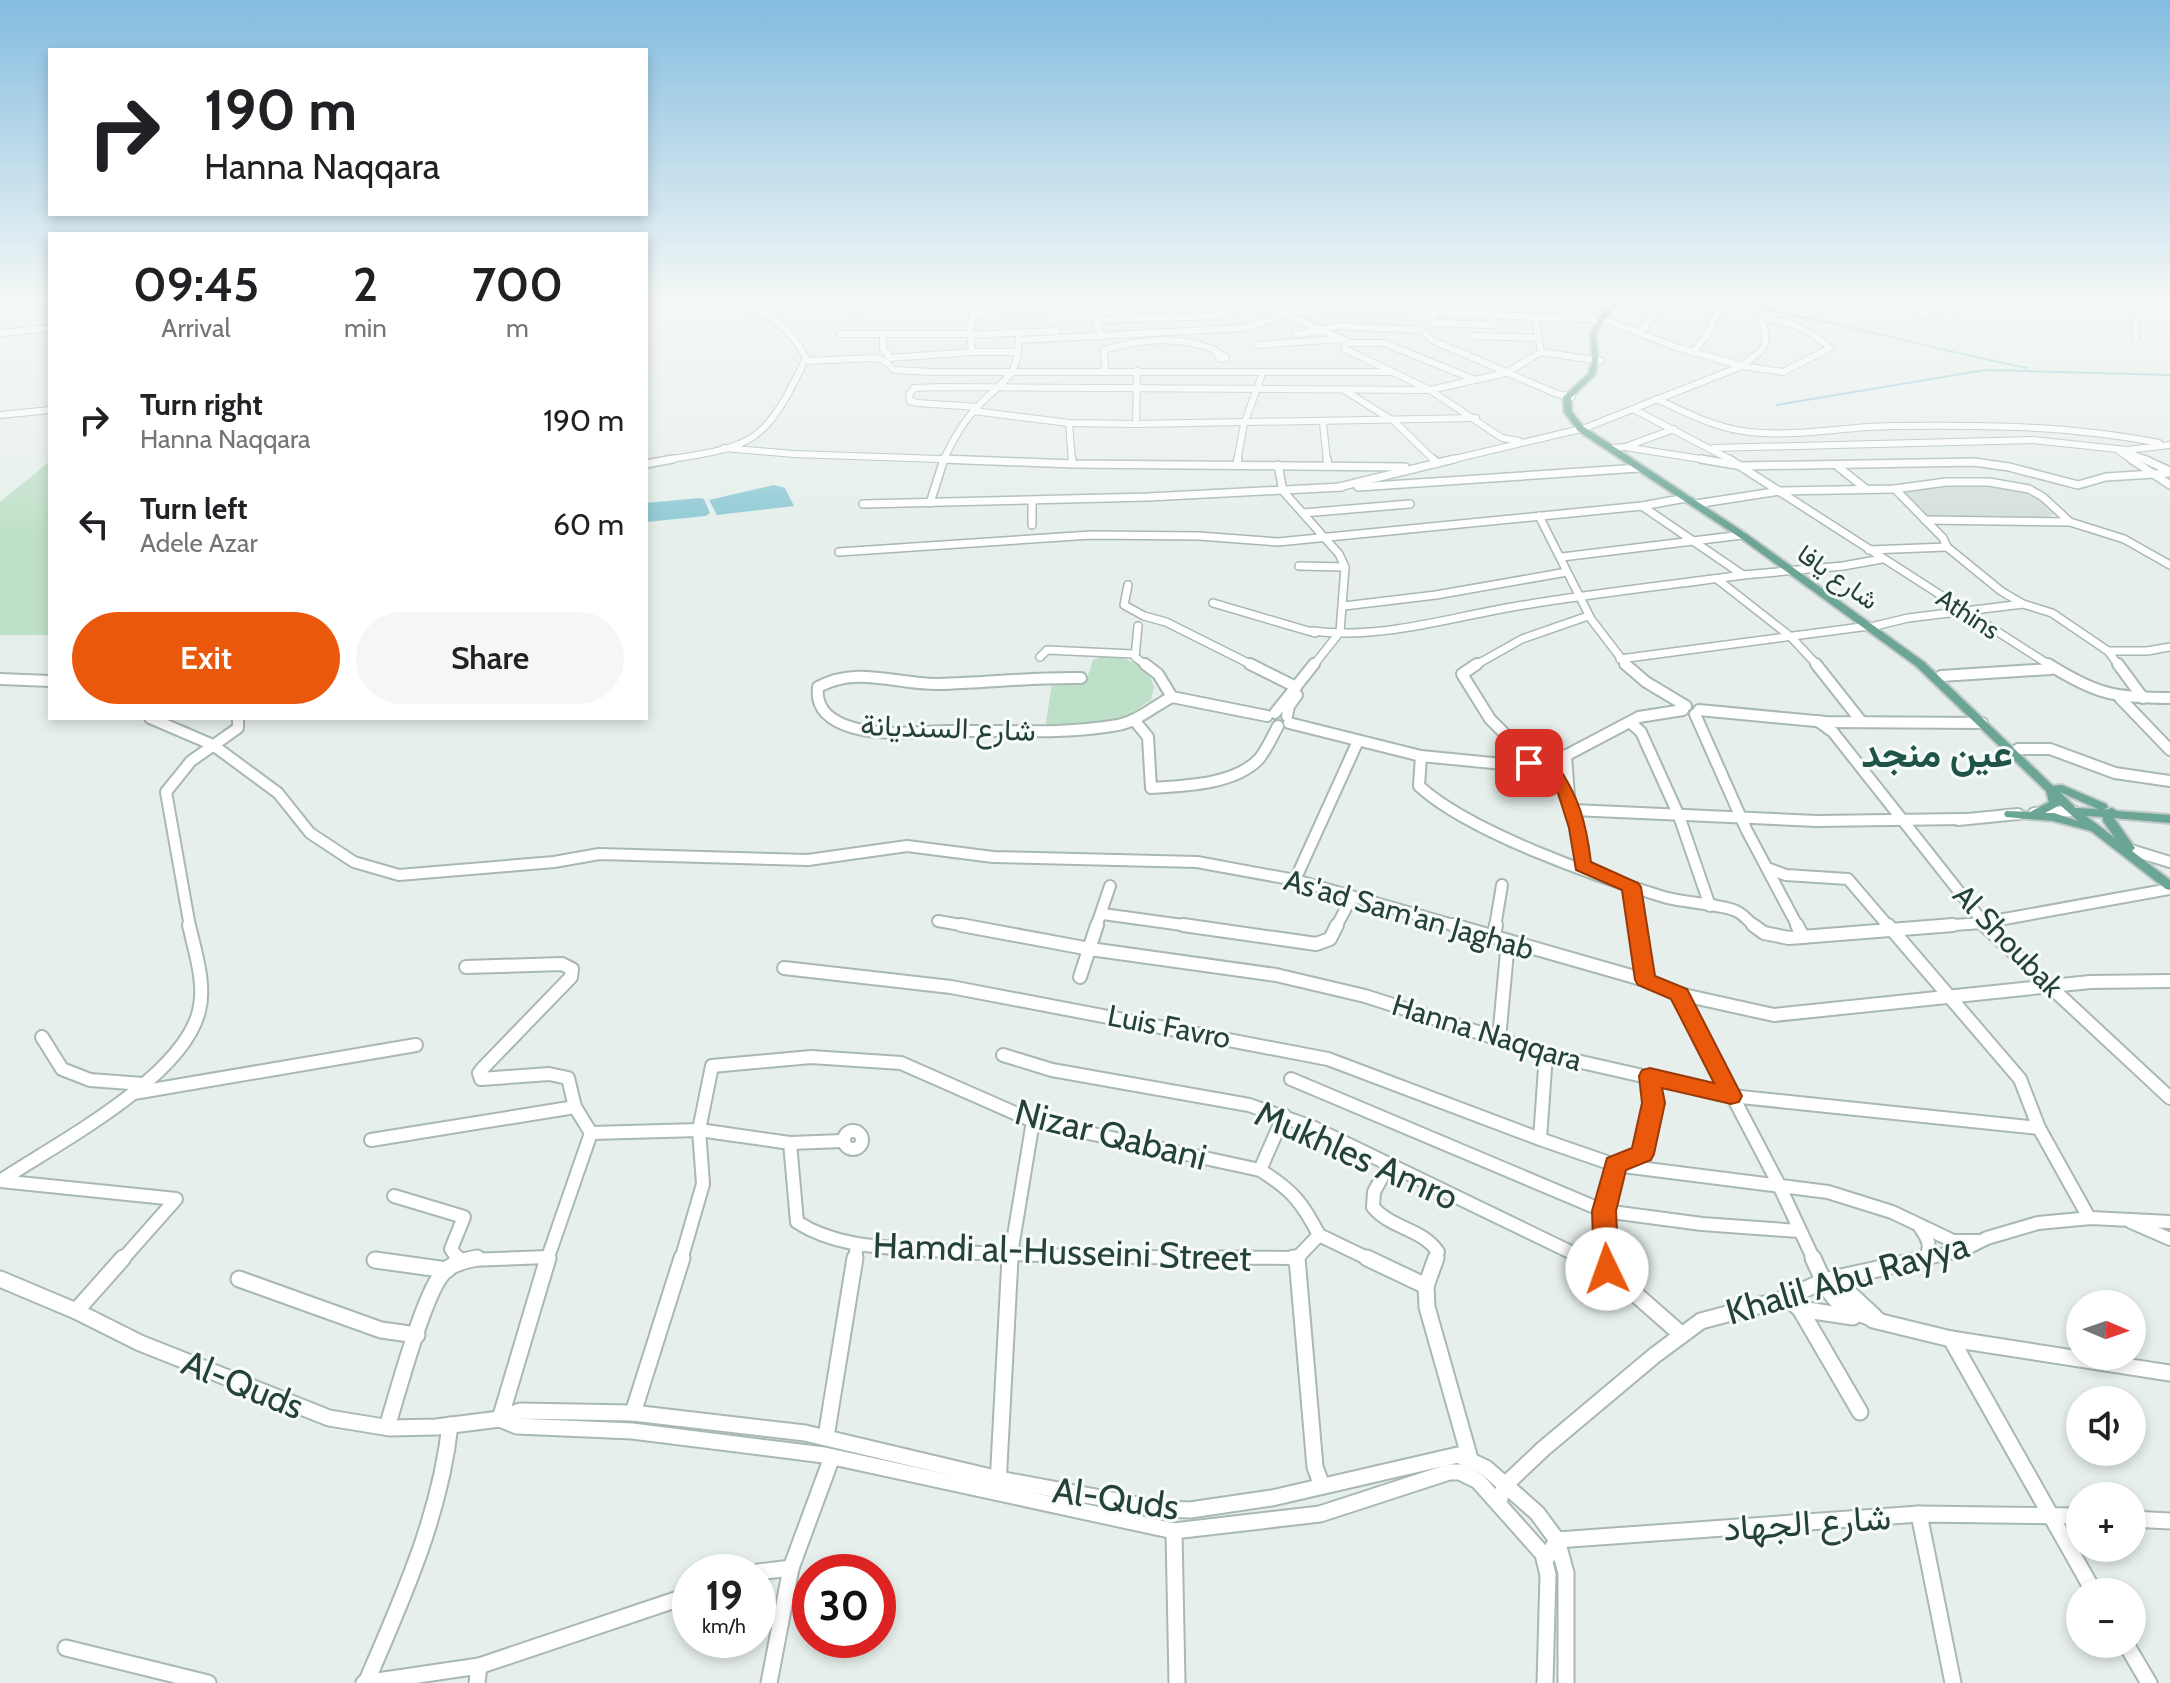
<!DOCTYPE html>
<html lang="en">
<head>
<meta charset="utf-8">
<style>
	body { margin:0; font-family:Cabin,Vazirmatn,sans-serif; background:#f6f6f6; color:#202124; height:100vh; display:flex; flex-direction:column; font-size:30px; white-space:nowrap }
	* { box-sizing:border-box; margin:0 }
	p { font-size:26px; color:#757577 }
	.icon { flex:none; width:44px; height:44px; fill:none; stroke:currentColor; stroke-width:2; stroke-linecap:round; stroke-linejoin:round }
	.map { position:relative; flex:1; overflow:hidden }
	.side { position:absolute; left:48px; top:232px; width:600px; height:488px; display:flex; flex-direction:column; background:#fff; border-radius:0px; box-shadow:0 4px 12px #0003 }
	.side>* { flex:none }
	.hud { position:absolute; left:48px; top:48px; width:600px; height:168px; border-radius:0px; box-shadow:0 4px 12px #0003; background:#fff; color:#202124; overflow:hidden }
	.needle { width:52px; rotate:92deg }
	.controls { position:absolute; left:2066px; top:1290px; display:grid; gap:16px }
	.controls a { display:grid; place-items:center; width:80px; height:80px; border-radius:50%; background:#fff; box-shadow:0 4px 12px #0003; font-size:40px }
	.speed { position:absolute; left:672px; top:1554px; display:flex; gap:16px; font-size:40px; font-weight:700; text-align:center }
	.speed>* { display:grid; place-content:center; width:104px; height:104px; border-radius:50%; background:#fff; box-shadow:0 4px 12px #0003; line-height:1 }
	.speed small { font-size:20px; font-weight:400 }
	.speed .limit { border:12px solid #d22; background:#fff; color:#111 }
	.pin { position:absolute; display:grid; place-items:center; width:68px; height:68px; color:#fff; margin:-34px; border-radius:16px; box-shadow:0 4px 12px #0006 }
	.me { position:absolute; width:88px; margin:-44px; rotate:357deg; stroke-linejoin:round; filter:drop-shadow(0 0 6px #0008) }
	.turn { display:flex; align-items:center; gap:28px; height:168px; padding:0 24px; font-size:36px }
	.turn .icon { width:104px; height:104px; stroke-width:2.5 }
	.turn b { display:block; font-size:56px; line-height:68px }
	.eta { display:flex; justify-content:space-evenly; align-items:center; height:136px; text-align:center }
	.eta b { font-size:48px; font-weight:600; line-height:56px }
	.action { display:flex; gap:16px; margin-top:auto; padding:16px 24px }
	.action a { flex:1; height:92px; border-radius:48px; background:#ea580c; color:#fff; font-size:32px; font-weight:600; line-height:92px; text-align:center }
	.action a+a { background:#f6f6f6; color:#202124 }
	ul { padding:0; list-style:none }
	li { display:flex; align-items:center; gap:24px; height:104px; padding:0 24px }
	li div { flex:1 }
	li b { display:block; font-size:30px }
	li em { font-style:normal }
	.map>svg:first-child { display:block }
	.built { fill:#d4dfda }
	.green { fill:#bfe0c8 }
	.water { fill:#8ec9d4 }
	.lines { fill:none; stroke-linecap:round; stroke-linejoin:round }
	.stream { stroke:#8ec9d4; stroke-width:2 }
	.minor-far4-casing { stroke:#a8b8b2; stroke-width:8 }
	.minor-far3-casing { stroke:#a8b8b2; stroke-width:10 }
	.minor-far2-casing { stroke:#a8b8b2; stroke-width:14 }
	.minor-far1-casing { stroke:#a8b8b2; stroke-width:16 }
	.minor-casing { stroke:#a8b8b2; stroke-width:19 }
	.major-casing { stroke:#c2cac8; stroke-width:4 }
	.minor-far4 { stroke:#fff; stroke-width:6 }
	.minor-far3 { stroke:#fff; stroke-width:7 }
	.minor-far2 { stroke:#fff; stroke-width:10 }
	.minor-far1 { stroke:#fff; stroke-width:12 }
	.minor { stroke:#fff; stroke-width:15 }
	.major { fill:#6aa596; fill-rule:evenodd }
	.route { fill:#ea580c; stroke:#983908; stroke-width:2 }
	.labels { text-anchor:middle; stroke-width:6; stroke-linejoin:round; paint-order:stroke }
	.far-street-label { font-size:26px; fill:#24423a; stroke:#f7fbf9 }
	.street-label { font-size:30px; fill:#24423a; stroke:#f7fbf9 }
	.near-street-label { font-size:36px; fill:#24423a; stroke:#f7fbf9 }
	.district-label { font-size:38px; font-weight:bold; fill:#1f5548; stroke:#f7fbf9 }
</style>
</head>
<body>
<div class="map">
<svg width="2170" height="1683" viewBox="0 0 2170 1683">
	<rect width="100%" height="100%" fill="#e6efeb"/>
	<path class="built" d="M1960,483L2021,489L2041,498L2055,514L2047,517H1936L1923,514L1902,492L1903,490Z"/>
	<g class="green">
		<path d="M50,461V635H0V502Z"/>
		<path d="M1111,653L1147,668L1154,687L1151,700L1116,723L1045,729L1052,683L1086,681L1093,660Z"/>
	</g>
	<g class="water">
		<path d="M774,485L785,488L794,506L717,515L709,500Z"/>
		<path d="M700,498L704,499L710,513L706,516L646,522V503Z"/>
	</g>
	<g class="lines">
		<g class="stream">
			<path d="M1759,308C1849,325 1937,350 2027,368"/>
			<path d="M1777,405L1985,370L2170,375"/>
		</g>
		<defs>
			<g id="minor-far4">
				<path d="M976,300L970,332L972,352H1017"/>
				<path d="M976,300L998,301"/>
				<path d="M1250,300L1345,340V349L1430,390L1502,438L1519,441"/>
				<path d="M1355,300L1396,307"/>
				<path d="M1433,300L1432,323L1495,325L1492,316"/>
				<path d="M1456,300L1465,315"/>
				<path d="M1497,300L1529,305L1538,300"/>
				<path d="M1544,300L1569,316"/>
				<path d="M1908,300L1950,313L1957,310"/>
				<path d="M1951,300L2042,304L2037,300"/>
				<path d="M2122,300L2141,312L2135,321L2136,337"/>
				<path d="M1146,301L1154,308L1176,311"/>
				<path d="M0,302L50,303"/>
				<path d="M1259,302L1280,300"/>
				<path d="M866,303L938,300"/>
				<path d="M1208,311L1244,300"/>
				<path d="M0,312L50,311"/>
				<path d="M854,312L869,300"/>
				<path d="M972,313L1188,300"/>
				<path d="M1280,314L1353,309L1605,320L1676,347L1742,366"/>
				<path d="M1919,314L1937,310"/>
				<path d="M1762,319C1789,319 1810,331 1830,348L1783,372L1742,366C1765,347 1770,349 1762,319Z"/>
				<path d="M1635,332L1644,328L1669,300"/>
				<path d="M0,333L50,328"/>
				<path d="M840,334H970"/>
				<path d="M883,335V348L890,358L972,352"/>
				<path d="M970,335L1057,331"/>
				<path d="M1296,335L1337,326L1422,330L1432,340L1557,394L1572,397"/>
				<path d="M1102,336L1096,324L1100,320L1215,316L1259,304"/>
				<path d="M1475,336L1538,338"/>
				<path d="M1019,340L1244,328L1283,316"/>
				<path d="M1345,343H1384L1473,379"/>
				<path d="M1258,345L1339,339"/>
				<path d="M1541,352L1601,361"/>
				<path d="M1693,352L1706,336L1725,300"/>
				<path d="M805,361L876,358L885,361L894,370L933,372H1389"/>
				<path d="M1105,371L1104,350C1141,339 1178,335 1215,350L1220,359L1226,358L1219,353"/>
				<path d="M1344,390L1395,422L1435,461"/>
				<path d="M1657,399C1686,413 1716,428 1749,432C1796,437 1843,427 1890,426C1981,425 2070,425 2159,443"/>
				<path d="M978,407L918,403L910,401L909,395L914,388L940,387L1430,390L1506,373L1541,352L1535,316"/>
				<path d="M1635,410L1733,461"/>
				<path d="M973,411L1069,423L1136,424L1476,418"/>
				<path d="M0,415L50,410"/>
				<path d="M1069,423L1072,461"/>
				<path d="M1323,423L1327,461"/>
				<path d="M1136,424L1137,371"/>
				<path d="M1625,447L1713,461"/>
				<path d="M724,448L794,454L997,461"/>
				<path d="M1612,448L1625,447L1674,429"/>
				<path d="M1714,448L2033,440L2127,450L2170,445"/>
				<path d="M2119,451L2134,461"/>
				<path d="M2127,452L2148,461"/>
				<path d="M660,461C755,446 764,446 806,358C776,299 725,303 667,300"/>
				<path d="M943,461C951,444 960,426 973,412C1000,379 1020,383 1019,333"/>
				<path d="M1237,461L1244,424L1263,372"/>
				<path d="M1446,461L1585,428L1742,366"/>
			</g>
			<g id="minor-far3">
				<path d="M942,459L1072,464L1405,467"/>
				<path d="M1072,459V464"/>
				<path d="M1327,459L1328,466"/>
				<path d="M1433,459L1437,463"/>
				<path d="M1701,459L1742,466L1974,462L2009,467L2078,485L2106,477L2170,473"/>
				<path d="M1729,459L2051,666"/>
				<path d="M2131,459L2170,485"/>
				<path d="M2144,459L2170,471"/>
				<path d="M646,464L673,459"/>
				<path d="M1237,464L1238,459"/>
				<path d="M1278,465L1283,491L1339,554L1345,567L1340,632L1313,666"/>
				<path d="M1836,465L1866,489"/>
				<path d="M1339,487L1454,459"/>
				<path d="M1358,487L1639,468"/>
				<path d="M1895,489L1943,538L1947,547L2001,591L2023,604L2052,613L2108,651"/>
				<path d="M1032,501V525"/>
				<path d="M930,503L944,459"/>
				<path d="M863,504L1148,497L1342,487"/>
				<path d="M1696,504L1780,491L1895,489L1946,482H1989L2029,489L2043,497L2070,522L2124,539L2170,565"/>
				<path d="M1642,506L1743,575L1843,566L1882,559"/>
				<path d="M1303,513L1410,504"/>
				<path d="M1539,516L1591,619L1627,666"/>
				<path d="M1925,520L2070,522"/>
				<path d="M1869,550L1947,547"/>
				<path d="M839,552L1091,535L1199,536L1278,542L1642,506L1686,498"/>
				<path d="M1562,557L1742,535"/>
				<path d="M1299,566L1345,567"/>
				<path d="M1717,579L1791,637L1818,666"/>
				<path d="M1128,585L1124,605L1144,616L1166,622L1254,666"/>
				<path d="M1213,603L1315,633"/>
				<path d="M1344,606L1436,595L1567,572"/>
				<path d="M1138,626L1135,657L1147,666"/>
				<path d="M1875,626L1908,618L2023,604"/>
				<path d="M1312,631C1385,640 1453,616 1524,605C1597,593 1670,585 1743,575"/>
				<path d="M1040,657L1047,650L1133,654"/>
				<path d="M1620,659L1869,626"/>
				<path d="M1474,666L1522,639L1588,616"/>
				<path d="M2119,666L2108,651H2147L2170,647"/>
			</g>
			<g id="minor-far2">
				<path d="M1145,664L1158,674L1172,697L1267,716"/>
				<path d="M1250,664L1296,687"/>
				<path d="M1477,664L1462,674L1490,719L1529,758"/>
				<path d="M1625,664L1646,682L1686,706"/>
				<path d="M1816,664L1861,721"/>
				<path d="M2048,664C2096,694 2114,698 2170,698"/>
				<path d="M2118,664L2143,698"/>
				<path d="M1941,676L2051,669"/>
				<path d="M1081,678C1033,677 986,683 939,684C897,685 858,665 818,687C815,711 833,722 854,728C884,736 915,732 946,731C1003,730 1061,735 1118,725C1138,721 1154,706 1172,697"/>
				<path d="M0,679L50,681"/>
				<path d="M2120,698L2170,750"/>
				<path d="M1699,710L1826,722L1982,723"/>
				<path d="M1275,713L1314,664"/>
				<path d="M1695,714L1746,829L1798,927"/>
				<path d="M1287,716L1289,706L1297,695"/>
				<path d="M150,718L213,745L278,793L310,833L354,862L399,875L554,862L599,854L808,860L907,846L993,857L1197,862L1295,880L1460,927"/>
				<path d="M1134,720L1148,737L1151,788C1184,786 1234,785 1259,759C1267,749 1272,737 1278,726"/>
				<path d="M1818,721L1833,732L1987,927"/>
				<path d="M1289,723L1421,756L1533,767"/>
				<path d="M1631,723L1641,732L1679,816L1710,906"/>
				<path d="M2018,749H2050L2115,773L2170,781"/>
				<path d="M1566,755L1569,797"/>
				<path d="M1421,756L1419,786C1469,832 1597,877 1664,897C1684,903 1721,904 1736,911C1743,914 1750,922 1755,927"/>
				<path d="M1543,757L1550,762L1544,768L1533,767L1528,761L1536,756H1562"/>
				<path d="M1550,764L1639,717L1683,710"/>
				<path d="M1549,766C1572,801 1576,826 1582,866"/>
				<path d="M1573,810L1817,821L1963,819"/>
				<path d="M2034,813L2073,811"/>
				<path d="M1958,820L2018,814"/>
				<path d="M2131,850L2170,862"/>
				<path d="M1767,868L1786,875L1848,879L1889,927"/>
				<path d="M1295,880L1358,741"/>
				<path d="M1631,887L1637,927"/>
				<path d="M1103,914L1197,927"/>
				<path d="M938,921L972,927"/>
				<path d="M190,927L166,792L191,761L238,728V718"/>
				<path d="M1096,927L1110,886"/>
				<path d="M1336,927L1352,897"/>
				<path d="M1495,927L1502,885"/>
				<path d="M1927,927L1982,923L2170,889"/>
			</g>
			<g id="minor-far1">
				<path d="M961,925L1090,949L1276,975L1365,996L1546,1054L1731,1096L2039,1128"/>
				<path d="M1183,925L1316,944L1330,939L1337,925"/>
				<path d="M1453,925L1645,980L1679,994L1774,1015L2090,982L2170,981"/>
				<path d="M1637,925L1645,980"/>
				<path d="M1753,925L1764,933L1789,938L1953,925"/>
				<path d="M1797,925L1803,937"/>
				<path d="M1888,925L2020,1079L2039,1128L2088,1216"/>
				<path d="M1984,925L2170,1098"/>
				<path d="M1494,936L1496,925"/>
				<path d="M466,967L562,964L572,969L571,977L482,1069L479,1073L481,1079L549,1074L568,1078L575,1107L591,1133L699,1130L703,1184L681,1260"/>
				<path d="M784,968L951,987L1328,1059L1540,1139"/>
				<path d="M1080,977L1097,925"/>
				<path d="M1679,994L1778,1183L1814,1260"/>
				<path d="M42,1037L62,1069L90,1080L143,1084"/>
				<path d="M1499,1039L1508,941"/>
				<path d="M1546,1054L1540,1139L1615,1165L1828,1192L1892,1212L1953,1241H1978"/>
				<path d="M1003,1055L1052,1070L1249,1105L1312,1127L1587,1260"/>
				<path d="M811,1057L901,1063L1033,1121L1260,1170C1292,1190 1302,1202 1319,1235L1297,1258C1179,1257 1061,1258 944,1251C895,1247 840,1250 797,1222L790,1143L699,1130L712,1066Z"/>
				<path d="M1291,1079L1604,1211L1702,1224L1799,1231"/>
				<path d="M134,1093L416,1045"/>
				<circle cx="853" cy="1140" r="9"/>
				<path d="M371,1140L575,1107"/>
				<path d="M790,1143L843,1141"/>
				<path d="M1389,1164L1374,1192L1373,1207C1391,1229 1422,1228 1438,1252L1435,1260"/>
				<path d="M1260,1170L1284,1115"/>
				<path d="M0,1181C56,1144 183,1078 199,1011C206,984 195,952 189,925"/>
				<path d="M0,1181L176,1199L122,1260"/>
				<path d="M394,1196L464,1217L451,1249L459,1260"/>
				<path d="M2131,1222L2170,1239"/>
				<path d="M1920,1227C1928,1239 1933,1247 1924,1259"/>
				<path d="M1319,1235L1371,1260"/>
				<path d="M467,1260L548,1257"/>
				<path d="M547,1260L591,1133"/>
				<path d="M855,1260L857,1245"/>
				<path d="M1010,1260L1033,1121"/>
				<path d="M1607,1260L1604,1211L1615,1165L1642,1154L1653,1103L1650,1076"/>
				<path d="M1918,1260L1963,1250L1987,1238L2038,1223L2091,1218L2170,1222"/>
			</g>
			<g id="minor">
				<path d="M457,1258L460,1262"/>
				<path d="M1293,1258H1297"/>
				<path d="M1297,1258L1315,1467L1322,1486"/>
				<path d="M1367,1258L1426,1286"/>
				<path d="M1436,1258L1426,1286L1427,1307L1470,1459"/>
				<path d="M1583,1258L1607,1269L1682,1335"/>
				<path d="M1606,1258L1607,1269"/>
				<path d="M1813,1258C1833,1302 1833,1305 1880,1321"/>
				<path d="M375,1260L447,1270"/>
				<path d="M0,1279L76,1311L140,1343L329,1418L390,1428L436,1427L500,1419L520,1411L633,1413L805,1433L999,1479L1160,1509L1190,1510L1272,1498L1458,1455L1486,1468L1537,1513L1557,1540L1566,1573V1683"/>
				<path d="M239,1279L381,1330L417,1335"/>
				<path d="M1834,1279L1875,1317"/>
				<path d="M1787,1298L1800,1309L1853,1317"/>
				<path d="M1800,1309L1860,1412"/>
				<path d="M76,1311L123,1258"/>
				<path d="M1873,1320L1951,1339L2170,1373"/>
				<path d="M1951,1339L2094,1592"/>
				<path d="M633,1413L682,1258"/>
				<path d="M500,1419L517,1426L632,1431L824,1455L1174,1531L1320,1514L1449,1472H1460L1478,1481L1543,1554L1548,1575L1545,1683"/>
				<path d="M500,1419L548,1258"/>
				<path d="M387,1427C397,1395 424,1293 443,1273C450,1264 466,1260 477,1258"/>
				<path d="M826,1437L855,1258"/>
				<path d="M998,1485L1010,1258"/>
				<path d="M1498,1503L1505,1485L1543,1449L1655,1355L1701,1321L1787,1298L1823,1281L1927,1258"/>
				<path d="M1919,1514L1953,1683"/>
				<path d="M2132,1519L2170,1521"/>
				<path d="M1174,1531L1177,1683"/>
				<path d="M1546,1559L1557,1540L1919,1514L2080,1516"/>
				<path d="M758,1572L791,1568"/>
				<path d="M2126,1644L2149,1683"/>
				<path d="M66,1648L208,1683"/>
				<path d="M364,1683L479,1666L690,1595"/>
				<path d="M366,1683C402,1599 440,1517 450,1425"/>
				<path d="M477,1683L479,1666"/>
				<path d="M769,1683L791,1568L832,1457"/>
			</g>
			<path id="major" d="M1616,300H1622L1603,321L1596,334L1598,360L1595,375L1571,398L1572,412L1584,427L1745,533L1924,662L2053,786L2062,785L2106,804L2108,807L2104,810L2112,808L2117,811L2170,815V823L2114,818L2135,848L2132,851L2170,880V890L2166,889L2091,831L2053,821L2006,817L2004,814L2006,811L2030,812L2049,802L2046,791L1916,666L1739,537L1578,431L1564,412L1563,397L1588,374L1592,360L1590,334L1598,319ZM2060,792L2098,809L2076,808ZM2060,805L2078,821L2054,813H2045ZM2086,816L2103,817V821L2115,838Z"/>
		</defs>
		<use href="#minor-far4" class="minor-far4-casing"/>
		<use href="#minor-far3" class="minor-far3-casing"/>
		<use href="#minor-far2" class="minor-far2-casing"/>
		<use href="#minor-far1" class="minor-far1-casing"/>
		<use href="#minor" class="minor-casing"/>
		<use href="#major" class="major-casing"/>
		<use href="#minor-far4" class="minor-far4"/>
		<use href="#minor-far3" class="minor-far3"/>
		<use href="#minor-far2" class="minor-far2"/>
		<use href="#minor-far1" class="minor-far1"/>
		<use href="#minor" class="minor"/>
		<use href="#major" class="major"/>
	</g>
	<linearGradient id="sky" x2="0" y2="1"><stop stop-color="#84bce0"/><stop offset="0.56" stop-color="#f4f8f6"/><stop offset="1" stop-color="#f4f8f6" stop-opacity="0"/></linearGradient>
	<rect width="2170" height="535" fill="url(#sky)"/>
	<path class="route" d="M1529,758L1542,763L1555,762C1579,796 1586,822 1591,862L1638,883L1641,887L1655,976L1687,989L1742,1096L1739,1102L1731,1104L1662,1088L1665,1103L1654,1154L1651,1160L1626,1170L1616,1211L1619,1269L1615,1276L1607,1279L1598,1276L1594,1269L1592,1211L1607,1158L1632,1148L1642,1103L1639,1076L1642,1070L1650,1068L1714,1083L1671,999L1638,985L1635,980L1622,890L1576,870L1569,828L1557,790L1545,772L1523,766L1520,763L1523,759Z"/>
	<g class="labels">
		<g class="far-street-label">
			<text transform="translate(1838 577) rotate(35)" y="9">شارع يافا</text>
			<text transform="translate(1968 614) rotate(33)" y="9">Athins</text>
		</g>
		<g class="street-label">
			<text transform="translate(948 728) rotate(2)" y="10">شارع السنديانة</text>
			<text transform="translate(1409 915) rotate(16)" y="10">As'ad Sam'an Jaghab</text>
			<text transform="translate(2008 941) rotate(46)" y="10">Al Shoubak</text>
			<text transform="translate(1169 1027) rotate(11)" y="10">Luis Favro</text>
			<text transform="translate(1487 1033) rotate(17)" y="10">Hanna Naqqara</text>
		</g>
		<g class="near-street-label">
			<text transform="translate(1111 1134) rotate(14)" y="13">Nizar Qabani</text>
			<text transform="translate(1357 1155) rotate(24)" y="13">Mukhles Amro</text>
			<text transform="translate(1062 1251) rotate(2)" y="13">Hamdi al-Husseini Street</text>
			<text transform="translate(1847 1278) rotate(-16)" y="13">Khalil Abu Rayya</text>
			<text transform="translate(243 1384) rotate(22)" y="13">Al-Quds</text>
			<text transform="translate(1116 1498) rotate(8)" y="13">Al-Quds</text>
			<text transform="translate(1807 1522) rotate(-4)" y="13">شارع الجهاد</text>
		</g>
		<g class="district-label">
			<text x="1937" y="767">عين منجد</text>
		</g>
	</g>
</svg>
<div class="controls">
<a><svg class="needle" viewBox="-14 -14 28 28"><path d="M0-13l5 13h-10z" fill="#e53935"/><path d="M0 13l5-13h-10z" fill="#757577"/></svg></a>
<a><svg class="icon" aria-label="sound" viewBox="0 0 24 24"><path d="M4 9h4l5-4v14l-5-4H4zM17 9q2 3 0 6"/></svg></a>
<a>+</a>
<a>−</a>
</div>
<div class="speed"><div>19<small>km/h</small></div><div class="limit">30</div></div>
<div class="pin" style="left:1529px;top:763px;background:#d93025"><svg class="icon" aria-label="arrive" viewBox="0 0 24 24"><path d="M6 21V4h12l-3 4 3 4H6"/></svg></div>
<svg class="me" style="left:1607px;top:1269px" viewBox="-20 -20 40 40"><circle r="19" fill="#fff"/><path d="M0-13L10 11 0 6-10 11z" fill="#ea580c"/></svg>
<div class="hud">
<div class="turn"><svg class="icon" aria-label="right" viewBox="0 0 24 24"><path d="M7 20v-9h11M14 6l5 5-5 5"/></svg><div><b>190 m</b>Hanna Naqqara</div></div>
</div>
<section class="side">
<div class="eta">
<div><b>09:45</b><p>Arrival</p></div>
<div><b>2</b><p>min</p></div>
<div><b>700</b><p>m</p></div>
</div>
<ul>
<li><svg class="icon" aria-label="right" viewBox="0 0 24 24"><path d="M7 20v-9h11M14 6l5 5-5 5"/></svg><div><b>Turn right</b><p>Hanna Naqqara</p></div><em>190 m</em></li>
<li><svg class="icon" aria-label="left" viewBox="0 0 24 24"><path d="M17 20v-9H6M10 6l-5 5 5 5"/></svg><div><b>Turn left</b><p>Adele Azar</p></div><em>60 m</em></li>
</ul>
<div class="action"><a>Exit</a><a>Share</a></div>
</section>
</div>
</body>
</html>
